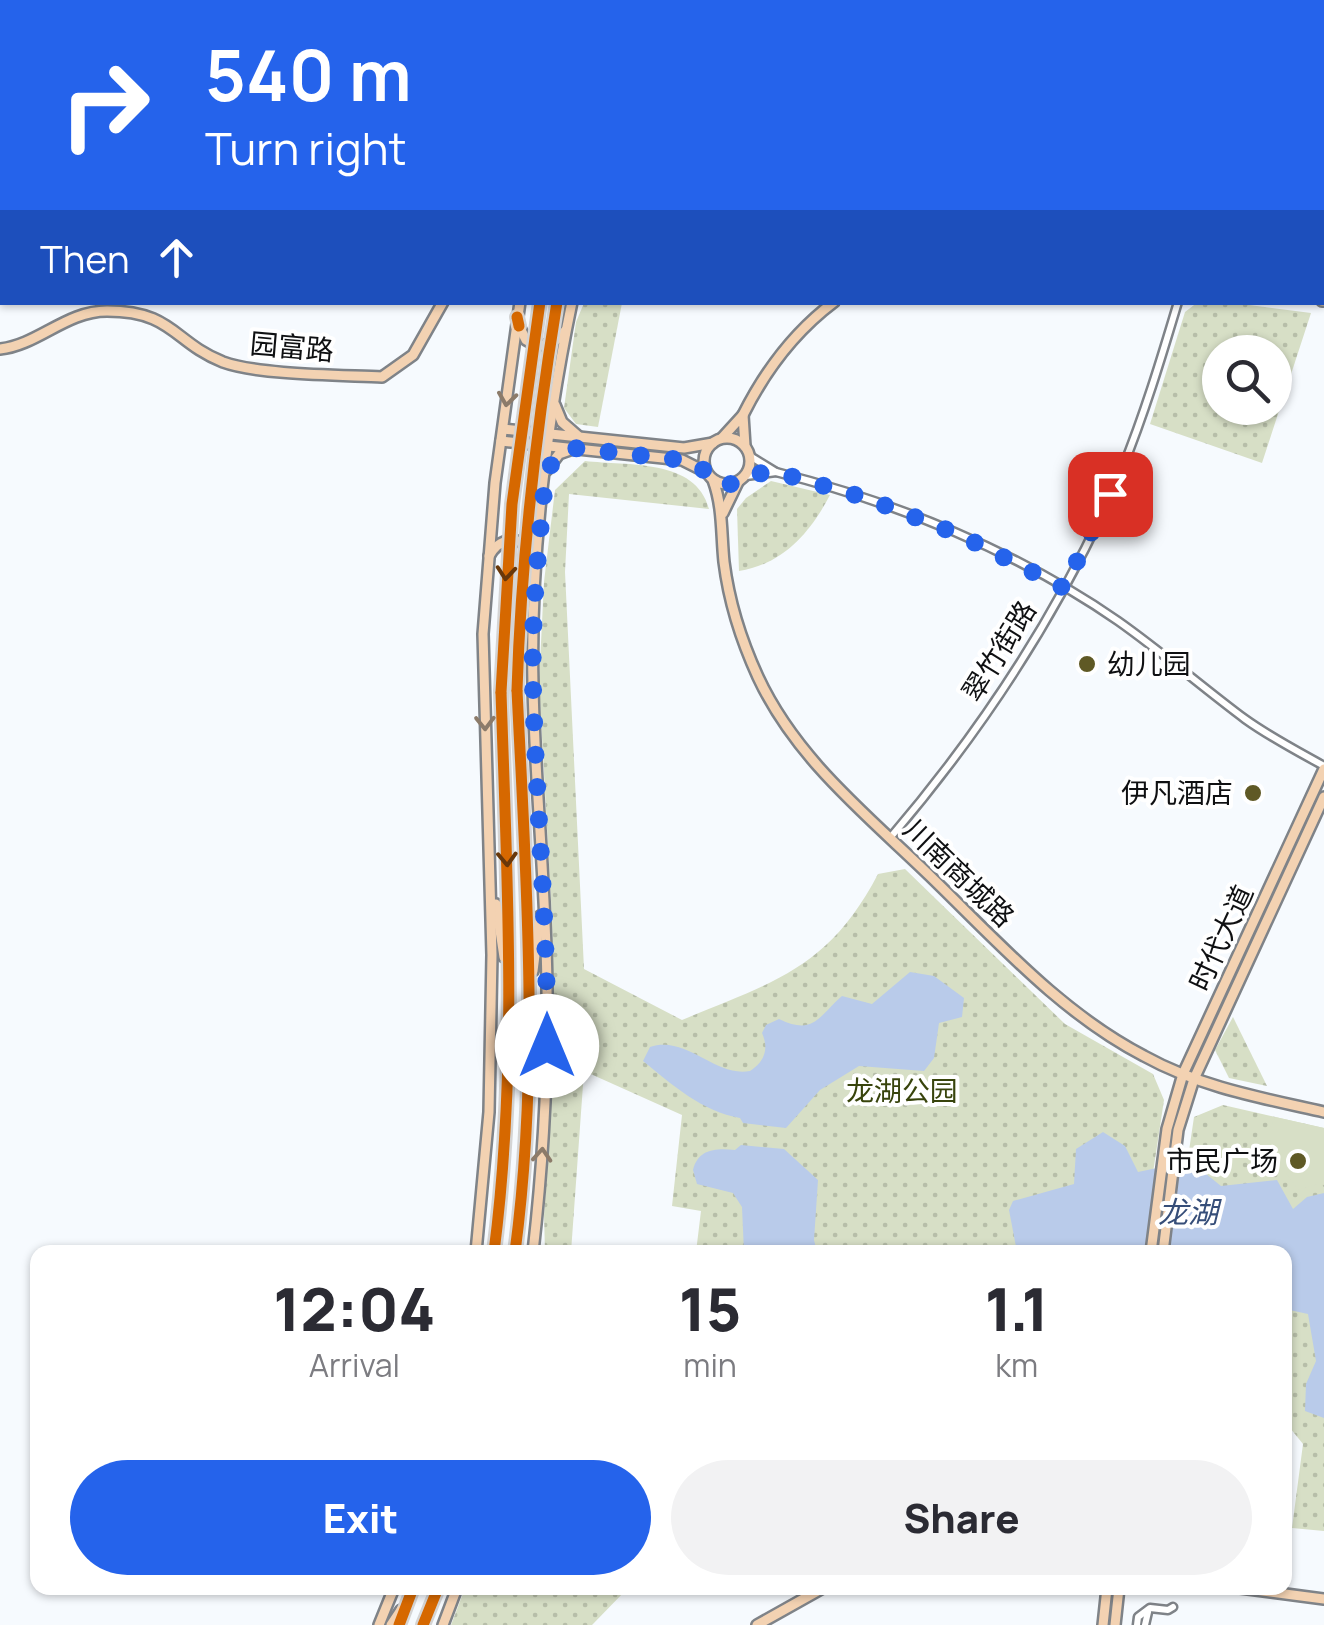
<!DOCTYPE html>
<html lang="en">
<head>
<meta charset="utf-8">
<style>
	body { margin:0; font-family:Manrope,"Noto Sans SC",sans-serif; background:#f2f2f3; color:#2b2b33; height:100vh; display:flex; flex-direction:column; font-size:38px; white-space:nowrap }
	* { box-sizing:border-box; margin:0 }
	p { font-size:32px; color:#7c7c81 }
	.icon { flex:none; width:55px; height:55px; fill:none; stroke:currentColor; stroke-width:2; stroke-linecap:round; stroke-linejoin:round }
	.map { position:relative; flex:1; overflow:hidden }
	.sheet { position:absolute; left:30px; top:1245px; width:1262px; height:350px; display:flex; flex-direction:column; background:#fff; border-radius:20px; box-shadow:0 2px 8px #0004 }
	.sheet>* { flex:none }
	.guide { position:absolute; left:0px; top:0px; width:1325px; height:305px; box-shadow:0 2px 8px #0004; background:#2563eb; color:#fff; overflow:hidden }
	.controls { position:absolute; left:1202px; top:335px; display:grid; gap:20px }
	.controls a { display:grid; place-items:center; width:90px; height:90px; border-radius:50%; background:#fff; box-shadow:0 2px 8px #0004; font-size:50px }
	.pin { position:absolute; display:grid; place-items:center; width:85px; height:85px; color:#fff; margin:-42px; border-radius:20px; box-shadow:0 5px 15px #0006 }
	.me { position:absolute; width:110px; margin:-55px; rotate:0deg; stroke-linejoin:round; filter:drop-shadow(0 0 8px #0008) }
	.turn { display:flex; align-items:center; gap:35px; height:210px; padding:0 40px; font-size:45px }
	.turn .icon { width:130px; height:130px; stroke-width:2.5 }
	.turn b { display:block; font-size:70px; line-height:85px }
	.then { display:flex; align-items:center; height:95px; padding:0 40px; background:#0003; gap:20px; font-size:38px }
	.eta { display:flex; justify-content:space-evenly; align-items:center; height:170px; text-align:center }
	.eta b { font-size:60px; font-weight:800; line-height:70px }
	.button { display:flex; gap:20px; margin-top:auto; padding:20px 40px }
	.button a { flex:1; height:115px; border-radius:60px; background:#2563eb; color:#fff; font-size:40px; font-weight:800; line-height:115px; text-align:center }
	.button a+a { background:#f2f2f3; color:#2b2b33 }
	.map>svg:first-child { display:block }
	.grass { fill:url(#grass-dots); fill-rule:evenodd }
	.pitch { fill:#d7dfc6 }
	.water { fill:#b9cbea }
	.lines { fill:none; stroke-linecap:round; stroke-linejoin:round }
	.street-casing { stroke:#7f8388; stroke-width:11 }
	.secondary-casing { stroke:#7f8388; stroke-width:14 }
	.highway-casing { stroke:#d4d4d4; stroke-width:16 }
	.street { stroke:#fff; stroke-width:6 }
	.secondary { stroke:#f3d2b2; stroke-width:9 }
	.highway { stroke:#d66800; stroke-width:11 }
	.highway-bridge-casing { stroke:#d4d4d4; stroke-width:16; stroke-linecap:butt }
	.highway-bridge { stroke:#d66800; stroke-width:11 }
	.oneway { stroke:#8c7b6a }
	.oneway2 { stroke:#69380a }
	.route { stroke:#2563eb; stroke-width:18; stroke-dasharray:0 32.4 }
	.poi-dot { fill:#5f5925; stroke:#fff; stroke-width:4 }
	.labels { text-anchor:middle; stroke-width:8; stroke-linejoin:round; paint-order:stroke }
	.street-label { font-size:28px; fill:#0f1012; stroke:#fff }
	.poi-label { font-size:28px; fill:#0f1012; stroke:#fff; text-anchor:end }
	.park-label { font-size:28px; fill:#38440c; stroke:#fff }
	.water-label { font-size:30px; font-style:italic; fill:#364e79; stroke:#fff }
</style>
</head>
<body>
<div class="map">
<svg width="1324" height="1625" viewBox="0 0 1324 1625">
	<defs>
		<pattern id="grass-dots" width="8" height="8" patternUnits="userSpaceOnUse" patternTransform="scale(2.5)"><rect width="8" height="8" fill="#d7dfc6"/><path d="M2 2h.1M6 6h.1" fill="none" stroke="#b7bea9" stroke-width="1.8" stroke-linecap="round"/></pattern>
	</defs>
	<rect width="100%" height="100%" fill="#f6fafe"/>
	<g class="grass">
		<path d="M1198,302L1234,303L1311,313L1262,463L1150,424L1185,312ZM1220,352H1275V408H1220Z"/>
		<path d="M584,303H622L598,427L576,424L564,408L576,322Z"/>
		<path d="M585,461C627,466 696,458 709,509L569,494L565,572L584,969L682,1020C774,982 829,968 878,874L905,869L1065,1024L1153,1074L1164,1100L1141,1252H696L701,1211L672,1206L682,1115L584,1071L571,1252H545L544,1215L554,1056L552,918L539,683L544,582L555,490Z"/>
		<path d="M771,481L830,495C810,533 783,564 739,571L737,509L746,498Z"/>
		<path d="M1233,1017L1267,1086L1229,1078L1215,1050Z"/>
		<path d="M1223,1105L1324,1128V1531L1292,1528L1303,1444L1290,1428L1285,1398V1252H1174L1194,1117Z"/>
		<path d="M465,1588H628L592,1625H451Z"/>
	</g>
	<path class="pitch" d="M1275,1117L1324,1128V1185L1318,1184L1298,1190C1293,1183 1288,1174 1281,1168C1268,1155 1254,1154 1258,1133L1270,1129Z"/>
	<g class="water">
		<path d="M910,972L934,976L964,998L962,1017L939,1023L934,1058L924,1071L859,1066L820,1090L786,1128L743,1123L740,1118C703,1112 671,1084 643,1061L650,1047C687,1035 716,1078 750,1071C765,1061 769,1049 762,1033L766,1025L779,1019C814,1036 819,1016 842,996L872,1004Z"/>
		<path d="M1103,1132L1125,1146L1138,1172L1190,1161L1221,1186L1277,1180L1293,1209L1307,1197L1324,1193V1418L1305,1411L1306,1384L1316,1361L1308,1314L1285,1309V1252H1017L1009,1210L1013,1201L1074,1184L1076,1149Z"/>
		<path d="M741,1145L784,1149L818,1180L814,1240L817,1252H744L742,1207L733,1193L697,1184L693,1170C698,1149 716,1148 735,1150Z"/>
	</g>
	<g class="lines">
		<defs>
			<g id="street">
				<path d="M776,472C895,502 1017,551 1118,621C1162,652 1202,687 1245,719C1270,737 1297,751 1324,766"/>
				<path d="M746,476L776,472L750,456"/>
				<path d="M890,838C985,727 1065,604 1122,469C1144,415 1161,359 1178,302"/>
				<path d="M1137,1625L1138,1617L1150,1608L1168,1610L1173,1607"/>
				<path d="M1145,1625L1148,1612"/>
			</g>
			<g id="secondary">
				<path d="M581,2V0"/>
				<path d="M631,2V0"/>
				<path d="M1322,301H1324"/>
				<path d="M519,326L526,340C542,350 554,345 565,331"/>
				<path d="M0,349C38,345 66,311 107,311C173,311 173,342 223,362C258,375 342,375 382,377L413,355L443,302"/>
				<path d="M555,405L562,422L578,436"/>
				<path d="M743,415C765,371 794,332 834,302"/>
				<path d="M503,429L684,448L713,443"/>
				<circle cx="727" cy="461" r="23"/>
				<path d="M722,438L743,415L745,446"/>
				<path d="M501,441L682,460L706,472"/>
				<path d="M547,470L559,454L573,449"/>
				<path d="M713,480C723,507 721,533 724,562C729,602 741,640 758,677C796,759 867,815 930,876C997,941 1061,1013 1144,1056C1200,1087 1262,1098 1324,1112"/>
				<path d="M723,513L738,482"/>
				<path d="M489,556C502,533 527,536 537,560"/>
				<path d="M496,904L504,957"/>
				<path d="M533,971L540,916"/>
				<path d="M476,1252L489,1112L492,955L483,634L495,483L520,302"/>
				<path d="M533,1252C543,1164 548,1077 547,988C546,887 535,787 533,686C530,558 546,427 572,302"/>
				<path d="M1151,1252L1167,1129L1183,1074L1324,769"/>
				<path d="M1163,1252L1178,1130L1194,1079L1324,797"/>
				<path d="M1240,1588L1324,1599"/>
				<path d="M379,1625L394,1588"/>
				<path d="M391,1625L401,1610"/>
				<path d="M443,1625L457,1588"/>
				<path d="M757,1625L823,1588"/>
				<path d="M1103,1625L1107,1588"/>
				<path d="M1115,1625L1119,1588"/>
			</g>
			<g id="highway">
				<path d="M84,0L87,2"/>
				<path d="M98,0L103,2"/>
				<path d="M185,2L189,0"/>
				<path d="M199,2L203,0"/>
				<path d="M597,2V0"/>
				<path d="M618,2V0"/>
				<path d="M517,317L519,326"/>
				<path d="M494,1252C518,1066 507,879 501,692"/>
				<path d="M515,1252C540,1065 526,878 517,690"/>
				<path d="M399,1625L413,1588"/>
				<path d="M423,1625L438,1588"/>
			</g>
		</defs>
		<use href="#street" class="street-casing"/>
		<use href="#secondary" class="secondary-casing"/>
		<use href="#highway" class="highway-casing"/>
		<use href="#street" class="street"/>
		<use href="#secondary" class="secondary"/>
		<use href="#highway" class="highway"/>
		<defs>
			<g id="highway-bridge">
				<path d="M517,690C521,559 536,431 557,302"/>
				<path d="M501,692L512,504L540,302"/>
			</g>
		</defs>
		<use href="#highway-bridge" class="highway-bridge-casing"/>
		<use href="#highway-bridge" class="highway-bridge"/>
	</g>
	<defs><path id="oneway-chevron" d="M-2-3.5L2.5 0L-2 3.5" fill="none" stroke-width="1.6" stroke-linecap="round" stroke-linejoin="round" transform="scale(2.5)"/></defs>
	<g class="oneway">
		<use href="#oneway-chevron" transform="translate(507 399) rotate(98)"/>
		<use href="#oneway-chevron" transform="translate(485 723) rotate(89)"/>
		<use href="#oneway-chevron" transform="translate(542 1155) rotate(-86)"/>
	</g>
	<g class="oneway2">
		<use href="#oneway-chevron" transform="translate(506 573) rotate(95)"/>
		<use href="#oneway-chevron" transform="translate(507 859) rotate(88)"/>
	</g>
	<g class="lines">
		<path class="route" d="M547,1046C548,926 536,806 533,686C531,615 539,543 546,472L559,454L574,448L682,460L701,468L722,484H733L752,474L776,472L866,498L960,535L1064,588L1110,494"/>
	</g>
	<g class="poi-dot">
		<circle cx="1087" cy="664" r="10"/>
		<circle cx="1253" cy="793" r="10"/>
		<circle cx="1298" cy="1161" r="10"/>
	</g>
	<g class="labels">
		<g class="street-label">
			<text transform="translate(292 347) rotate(5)" y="10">园富路</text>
			<text transform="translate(999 651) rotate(-58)" y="10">翠竹街路</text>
			<text transform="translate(959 873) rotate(44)" y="10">川南商城路</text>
			<text transform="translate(1221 938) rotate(-65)" y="10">时代大道</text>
		</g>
		<g class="poi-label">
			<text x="1107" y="674" text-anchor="start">幼儿园</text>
			<text x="1233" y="803">伊凡酒店</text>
			<text x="1278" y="1171">市民广场</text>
		</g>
		<g class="park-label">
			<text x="902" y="1101">龙湖公园</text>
		</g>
		<g class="water-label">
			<text x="1188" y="1223">龙湖</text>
		</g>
	</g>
</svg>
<div class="controls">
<a><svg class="icon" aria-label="search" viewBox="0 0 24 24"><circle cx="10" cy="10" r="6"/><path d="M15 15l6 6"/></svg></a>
</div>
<div class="pin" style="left:1110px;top:494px;background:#d93025"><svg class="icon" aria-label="arrive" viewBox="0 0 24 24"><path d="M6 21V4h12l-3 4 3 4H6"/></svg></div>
<svg class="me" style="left:547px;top:1046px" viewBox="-20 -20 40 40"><circle r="19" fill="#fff"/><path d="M0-13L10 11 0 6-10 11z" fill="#2563eb"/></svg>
<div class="guide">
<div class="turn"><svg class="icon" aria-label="right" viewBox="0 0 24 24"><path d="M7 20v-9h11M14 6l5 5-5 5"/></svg><div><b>540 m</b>Turn right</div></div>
<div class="then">Then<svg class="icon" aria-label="ahead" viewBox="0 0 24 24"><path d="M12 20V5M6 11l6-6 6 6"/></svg></div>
</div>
<section class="sheet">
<div class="eta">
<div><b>12:04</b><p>Arrival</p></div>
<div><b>15</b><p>min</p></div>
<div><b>1.1</b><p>km</p></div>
</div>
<div class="button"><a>Exit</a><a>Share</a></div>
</section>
</div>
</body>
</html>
